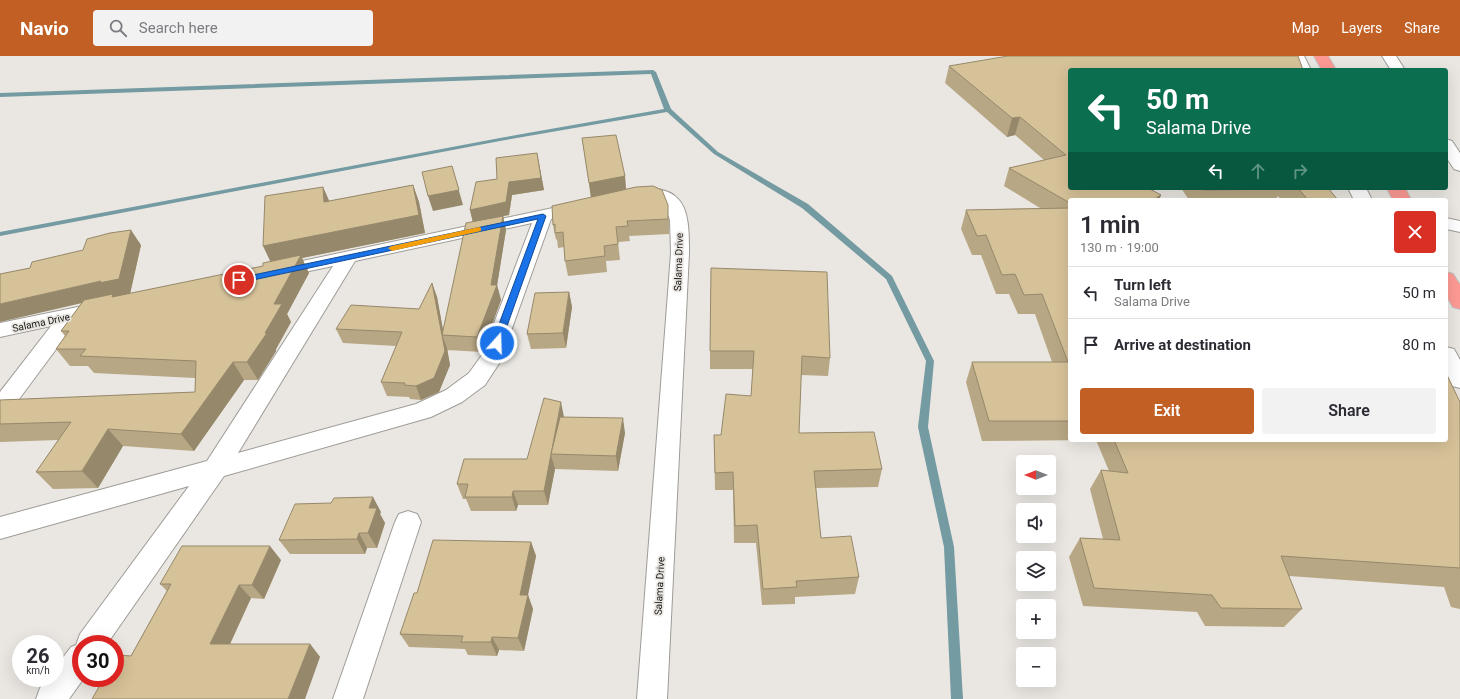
<!DOCTYPE html>
<html lang="en">
<head>
<meta charset="utf-8">
<style>
	body { margin:0; font-family:Roboto,sans-serif; background:#f2f2f3; color:#2b2b33; height:100vh; display:flex; flex-direction:column; font-size:15px; white-space:nowrap }
	* { box-sizing:border-box; margin:0 }
	p { font-size:13px; color:#7c7c81 }
	.icon { flex:none; width:22px; height:22px; fill:none; stroke:currentColor; stroke-width:2; stroke-linecap:round; stroke-linejoin:round }
	.map { position:relative; flex:1; overflow:hidden }
	.side { position:absolute; left:1068px; top:142px; width:380px; height:244px; display:flex; flex-direction:column; background:#fff; border-radius:4px; box-shadow:0 4px 16px #0002 }
	.side>* { flex:none }
	.guide { position:absolute; left:1068px; top:12px; width:380px; height:122px; border-radius:4px; box-shadow:0 4px 16px #0002; background:#0b6e4f; color:#fff; overflow:hidden }
	.needle { width:26px; rotate:270deg }
	.controls { position:absolute; left:1016px; top:399px; display:grid; gap:8px }
	.controls a { display:grid; place-items:center; width:40px; height:40px; border-radius:4px; background:#fff; box-shadow:0 4px 16px #0002; font-size:20px }
	.speed { position:absolute; left:12px; top:579px; display:flex; gap:8px; font-size:20px; font-weight:700; text-align:center }
	.speed>* { display:grid; place-content:center; width:52px; height:52px; border-radius:50%; background:#fff; box-shadow:0 4px 16px #0002; line-height:1 }
	.speed small { font-size:10px; font-weight:400 }
	.speed .limit { border:6px solid #d22; background:#fff; color:#111 }
	.pin { position:absolute; display:grid; place-items:center; width:34px; height:34px; color:#fff; margin:-17px; border:2px solid #fff; border-radius:50%; box-shadow:0 1px 4px #0007 }
	.me { position:absolute; width:44px; margin:-22px; rotate:20deg; stroke-linejoin:round; filter:drop-shadow(0 0 3px #0008) }
	.turn { display:flex; align-items:center; gap:14px; height:84px; padding:0 12px; font-size:18px }
	.turn .icon { width:52px; height:52px; stroke-width:2.5 }
	.turn b { display:block; font-size:28px; line-height:34px }
	.lanes { display:flex; align-items:center; height:38px; padding:0 12px; background:#0003; justify-content:center; gap:20px; direction:ltr }
	.lanes .off { opacity:.35 }
	.round { display:grid; place-items:center; flex:none; width:42px; height:42px; border-radius:4px; background:#f2f2f3 }
	.summary { display:flex; align-items:center; justify-content:space-between; height:68px; padding:0 12px }
	h1 { font-size:24px; font-weight:600; line-height:30px }
	.button { display:flex; gap:8px; margin-top:auto; padding:8px 12px }
	.button a { flex:1; height:46px; border-radius:4px; background:#c25f25; color:#fff; font-size:16px; font-weight:600; line-height:46px; text-align:center }
	.button a+a { background:#f2f2f3; color:#2b2b33 }
	ul { padding:0; list-style:none }
	li { display:flex; align-items:center; gap:12px; height:52px; padding:0 12px; border-top:1px solid #e1e1e2 }
	li div { flex:1 }
	li b { display:block; font-size:15px }
	li em { font-style:normal }
	header { display:flex; align-items:center; gap:24px; box-sizing:border-box; height:56px; padding:0 20px; background:#c25f25; color:#fff }
	header strong { font-size:19px }
	nav { display:flex; gap:22px; margin-inline-start:auto; font-size:14px }
	.search { width:280px; height:36px; background:#f2f2f3; display:flex; align-items:center; gap:10px; box-sizing:border-box; padding:0 14px; border-radius:4px; color:#7c7c81; font-size:15px }
	.map>svg:first-child { display:block }
	.lines { fill:none; stroke-linecap:round; stroke-linejoin:round }
	.stream { fill:#749aa2; fill-rule:evenodd }
	.minor-casing { stroke:#9e9c98; stroke-width:2 }
	.trunk-casing { stroke:#c3c2c2; stroke-width:2 }
	.minor { fill:#fff; fill-rule:evenodd }
	.trunk { fill:#fe9a94; fill-rule:evenodd }
	.wall { fill:#b8a784 }
	.shaded-wall { fill:#96886b }
	.building { fill:#d6c299; stroke:#96886b }
	.route { fill:#1a73e8; stroke:#114b97 }
	.slow { fill:#f59e0b }
	.labels { text-anchor:middle; stroke-width:3.5; stroke-linejoin:round; paint-order:stroke }
	.street-label { font-size:10px; fill:#171615; stroke:#eae7e2 }
</style>
</head>
<body>
<header>
<strong>Navio</strong>
<div class="search"><svg class="icon" aria-label="search" viewBox="0 0 24 24"><circle cx="10" cy="10" r="6"/><path d="M15 15l6 6"/></svg>Search here</div>
<nav><a>Map</a><a>Layers</a><a>Share</a></nav>
</header>
<div class="map">
<svg width="1460" height="643" viewBox="0 0 1460 643">
	<rect width="100%" height="100%" fill="#eae7e2"/>
	<g class="lines">
		<path class="stream" d="M653,14L656,16L671,53L718,96L808,148L892,220L934,305L928,371L954,491L963,643H951L944,491L918,371L926,305L886,223L802,152L714,98L667,56L500,85L0,180V176L500,82L664,53L651,18L0,41V37Z"/>
		<defs>
			<g id="minor">
				<path d="M1290,0H1304L1311,14H1297Z"/>
				<path d="M1382,0H1396L1405,14H1391Z"/>
				<path d="M1446,83L1452,85L1460,97V115L1454,113L1446,101Z"/>
				<path d="M1348,132H1366L1372,144H1354Z"/>
				<path d="M657,133C663,134 673,137 677,142C690,153 689,182 689,197L667,643H637L671,197L670,164L664,148L654,143L636,145L630,144L627,140L630,136Z"/>
				<path d="M581,146L587,147L590,151L587,155L551,163L500,306L485,329L462,346L431,361L224,420L107,588H81V622H84L69,643H36L40,632L48,622H55V612L71,591L76,589L80,578L189,430L0,483V461L207,405L333,210L276,222L269,220L266,216L269,212ZM532,167L482,299L469,317L446,334L416,348L238,397L355,205Z"/>
				<path d="M1446,162L1460,165V176L1446,173Z"/>
				<path d="M102,246L109,248L112,253L109,258L77,265L8,358L0,361V336L51,270L0,281V267Z"/>
				<path d="M1446,291L1454,293L1460,304V332L1452,330L1446,318Z"/>
				<path d="M408,455L417,458L421,466L363,643H333L395,466L399,458Z"/>
			</g>
			<g id="trunk">
				<path d="M1314,0H1328L1336,14H1322Z"/>
				<path d="M1387,132H1405L1411,144H1393Z"/>
				<path d="M1446,216L1453,218L1460,229V253L1453,251L1446,239Z"/>
			</g>
		</defs>
		<use href="#minor" class="minor-casing"/>
		<use href="#trunk" class="trunk-casing"/>
		<use href="#minor" class="minor"/>
		<use href="#trunk" class="trunk"/>
	</g>
	<g class="wall">
		<path d="M949,10L1070,14V132L1161,139L1159,144H1070V384H1096L982,385L966,326L972,306H1052L1035,258H1018L1009,238H996L981,199H972L961,173L966,154L1040,152L1004,130L1009,112L1044,104L1015,79L1007,81L945,27Z"/>
		<path d="M582,82L625,120L626,133L653,130L669,164V178L629,180L630,185L618,186L620,204L606,205L607,216L568,220L565,205L564,191L558,192L557,183L556,184L553,169L591,141Z"/>
		<path d="M537,97L544,134L512,139L509,159L503,160L506,174L497,229L501,244L482,296L447,294V292L450,309L439,336L421,344L410,343L409,341L387,340L381,326L396,290L343,287L336,273L419,253L432,227L437,241L443,274L473,166L470,154L497,123Z"/>
		<path d="M413,129L419,146L425,177L302,202L309,217L287,258L291,266L276,293V295L258,324H244L194,395L123,390L98,432L53,433L36,416L58,384L1,386H0V344L195,336V322L94,317L88,310H70L56,293L65,280L61,275L82,247L141,189L130,238L263,210L271,205L323,131L329,145Z"/>
		<path d="M1181,132H1328L1338,144H1281L1278,140L1275,144H1189Z"/>
		<path d="M711,212L830,302L828,320L801,319L799,377L882,413L878,431L816,432L821,482L859,521L855,538L795,541V548L762,549L756,487H734L733,434H715L714,379H721L751,340L753,313H710V295Z"/>
		<path d="M569,236L572,251L566,292L531,293L527,278Z"/>
		<path d="M1460,346V553L1451,551L1444,531L1289,520L1302,553L1284,571L1205,570L1197,556L1083,550L1069,501L1080,482L1103,483L1090,433L1101,414L1109,415L1096,384H1446Z"/>
		<path d="M564,361L625,377L618,415L555,413L548,449H518L516,455H471L466,443H463L457,428L527,403Z"/>
		<path d="M381,456L380,458L385,467L377,492H367L365,498H290L279,484Z"/>
		<path d="M531,486L536,500L528,539L533,553L524,595L499,594L497,600L468,599L465,593L409,591L400,578L417,537Z"/>
		<path d="M281,504L264,543L251,542L230,588H310L320,601L131,600L167,535L160,528Z"/>
	</g>
	<g class="shaded-wall">
		<path d="M1020,61L1015,79L1007,81L1012,62Z"/>
		<path d="M537,97L544,134L512,139L509,159L503,160L506,174L497,230V229L501,244L482,296L477,281L473,167L470,154L509,126Z"/>
		<path d="M452,110L463,149L433,155L428,140Z"/>
		<path d="M625,120L626,135L591,142L589,127Z"/>
		<path d="M413,129L419,146L425,177L302,202L309,217L287,258L291,266L276,293V295L258,324L247,306L265,277L274,248L272,209L263,190Z"/>
		<path d="M323,131L331,149L324,146Z"/>
		<path d="M1161,139L1159,144H1153Z"/>
		<path d="M131,174L141,189L130,238L116,241H108L0,266V248L101,225Z"/>
		<path d="M432,227L437,241L444,279H442L447,292L450,309L439,336L421,344L416,330Z"/>
		<path d="M569,236L572,251L566,292L563,277Z"/>
		<path d="M233,306L244,324L194,395L181,378Z"/>
		<path d="M561,346L564,361L551,398Z"/>
		<path d="M623,362L625,377L618,415L616,400Z"/>
		<path d="M108,373L123,390L98,432L82,415Z"/>
		<path d="M551,399L555,413L548,449L544,435Z"/>
		<path d="M513,435L518,449L516,455L512,441Z"/>
		<path d="M373,441L381,456L380,458L385,467L377,492L368,477L369,452Z"/>
		<path d="M359,477L367,492L365,498L357,483Z"/>
		<path d="M531,486L536,500L525,553L520,539Z"/>
		<path d="M270,490L281,504L264,543L252,529Z"/>
		<path d="M239,529L251,542L224,601L210,588Z"/>
		<path d="M528,539L533,553L524,595L518,582Z"/>
		<path d="M492,581L499,594L497,600L491,586Z"/>
		<path d="M310,588L320,601L305,643H288Z"/>
	</g>
	<g class="building">
		<path d="M1008,0H1298L1303,14H1070V132H1148L1161,139L1153,144H1070V147L1009,112L1066,99L1020,61L1012,62L949,10Z"/>
		<path d="M616,79L625,120L589,127L582,82Z"/>
		<path d="M537,97L541,122L509,126L506,146L470,154L476,126L497,123L496,102Z"/>
		<path d="M452,110L459,134L428,140L422,116Z"/>
		<path d="M413,129L419,159L263,190L265,140L323,131L324,146Z"/>
		<path d="M653,130L662,134L668,149V163L627,165L628,170L616,171L618,188L604,190L605,200L565,205L563,176L555,177V168L553,169L552,150L636,131Z"/>
		<path d="M1204,132H1279L1282,133L1205,134Z"/>
		<path d="M1298,132H1328L1338,144H1308Z"/>
		<path d="M1070,152V365H989L972,306H1068L1042,238L1024,239L1015,218L1002,219L986,179L977,180L966,154Z"/>
		<path d="M503,160L491,229H497L477,281L442,279L466,167Z"/>
		<path d="M131,174L119,223L99,227L101,225L0,248V218L30,212L32,206L83,194L87,183L110,177Z"/>
		<path d="M301,199L274,248H282L265,277H267L247,306H233L181,378L108,373L82,415L36,416L71,366L0,368V344L195,336L196,305L80,300L86,293H56L69,275H61L84,244L113,238L112,241L263,210V207Z"/>
		<path d="M711,212L827,216L830,302L802,300L799,377L874,376L882,413L814,415L821,482L851,480L859,521L796,525L797,531L763,533L757,469L735,470L733,416L715,417L714,379H721L726,338L751,340L754,295H710Z"/>
		<path d="M432,227L445,295L434,322L416,330L404,329L405,327L381,326L402,276L336,273L351,249L419,253Z"/>
		<path d="M569,236L563,277L527,278L535,237Z"/>
		<path d="M1446,317L1460,346V512L1281,500L1302,553L1221,552L1212,539L1094,532L1080,482L1120,484L1101,414L1128,417L1114,384H1446Z"/>
		<path d="M544,342L561,346L544,435H513L512,441H465L468,428H457L464,403H527Z"/>
		<path d="M560,361L623,362L616,400L551,398Z"/>
		<path d="M373,441L369,452H377L368,477H359L357,483L279,484L295,448L331,447L334,442Z"/>
		<path d="M433,484L531,486L520,539H528L518,582L492,581L491,586H461L463,580L400,578L414,537H417Z"/>
		<path d="M182,490H270L252,529H239L210,588H310L288,643H92L104,622H115V603L117,599L131,600L171,528H160Z"/>
	</g>
	<path class="route" d="M543,158L546,160L501,287L497,290L492,287L538,163L239,227L235,224L239,222Z"/>
	<path class="slow" d="M479,171L481,172V175L392,195L388,192L392,190Z"/>
	<g class="labels">
		<g class="street-label">
			<text transform="translate(678 206) rotate(-88)" y="4">Salama Drive</text>
			<text transform="translate(41 266) rotate(-12)" y="4">Salama Drive</text>
			<text transform="translate(659 530) rotate(-87)" y="4">Salama Drive</text>
		</g>
	</g>
</svg>
<div class="controls">
<a><svg class="needle" viewBox="-14 -14 28 28"><path d="M0-13l5 13h-10z" fill="#e53935"/><path d="M0 13l5-13h-10z" fill="#7c7c81"/></svg></a>
<a><svg class="icon" aria-label="sound" viewBox="0 0 24 24"><path d="M4 9h4l5-4v14l-5-4H4zM17 9q2 3 0 6"/></svg></a>
<a><svg class="icon" aria-label="layers" viewBox="0 0 24 24"><path d="M12 4l9 5-9 5-9-5zM3 14l9 5 9-5"/></svg></a>
<a>+</a>
<a>−</a>
</div>
<div class="speed"><div>26<small>km/h</small></div><div class="limit">30</div></div>
<div class="pin" style="left:239px;top:224px;background:#d93025"><svg class="icon" aria-label="arrive" viewBox="0 0 24 24"><path d="M6 21V4h12l-3 4 3 4H6"/></svg></div>
<svg class="me" style="left:497px;top:287px" viewBox="-20 -20 40 40"><circle r="17" fill="#1a73e8" stroke="#fff" stroke-width="3"/><path d="M0-11L8 9 0 5-8 9z" fill="#fff"/></svg>
<div class="guide">
<div class="turn"><svg class="icon" aria-label="left" viewBox="0 0 24 24"><path d="M17 20v-9H6M10 6l-5 5 5 5"/></svg><div><b>50 m</b>Salama Drive</div></div>
<div class="lanes"><svg class="icon" aria-label="left" viewBox="0 0 24 24"><path d="M17 20v-9H6M10 6l-5 5 5 5"/></svg><svg class="icon off" aria-label="ahead" viewBox="0 0 24 24"><path d="M12 20V5M6 11l6-6 6 6"/></svg><svg class="icon off" aria-label="right" viewBox="0 0 24 24"><path d="M7 20v-9h11M14 6l5 5-5 5"/></svg></div>
</div>
<section class="side">
<div class="summary"><div><h1>1 min</h1><p>130 m · 19:00</p></div><a class="round" style="background:#d93025;color:#fff"><svg class="icon" aria-label="close" viewBox="0 0 24 24"><path d="M6 6l12 12M18 6L6 18"/></svg></a></div>
<ul>
<li><svg class="icon" aria-label="left" viewBox="0 0 24 24"><path d="M17 20v-9H6M10 6l-5 5 5 5"/></svg><div><b>Turn left</b><p>Salama Drive</p></div><em>50 m</em></li>
<li><svg class="icon" aria-label="arrive" viewBox="0 0 24 24"><path d="M6 21V4h12l-3 4 3 4H6"/></svg><div><b>Arrive at destination</b></div><em>80 m</em></li>
</ul>
<div class="button"><a>Exit</a><a>Share</a></div>
</section>
</div>
</body>
</html>
